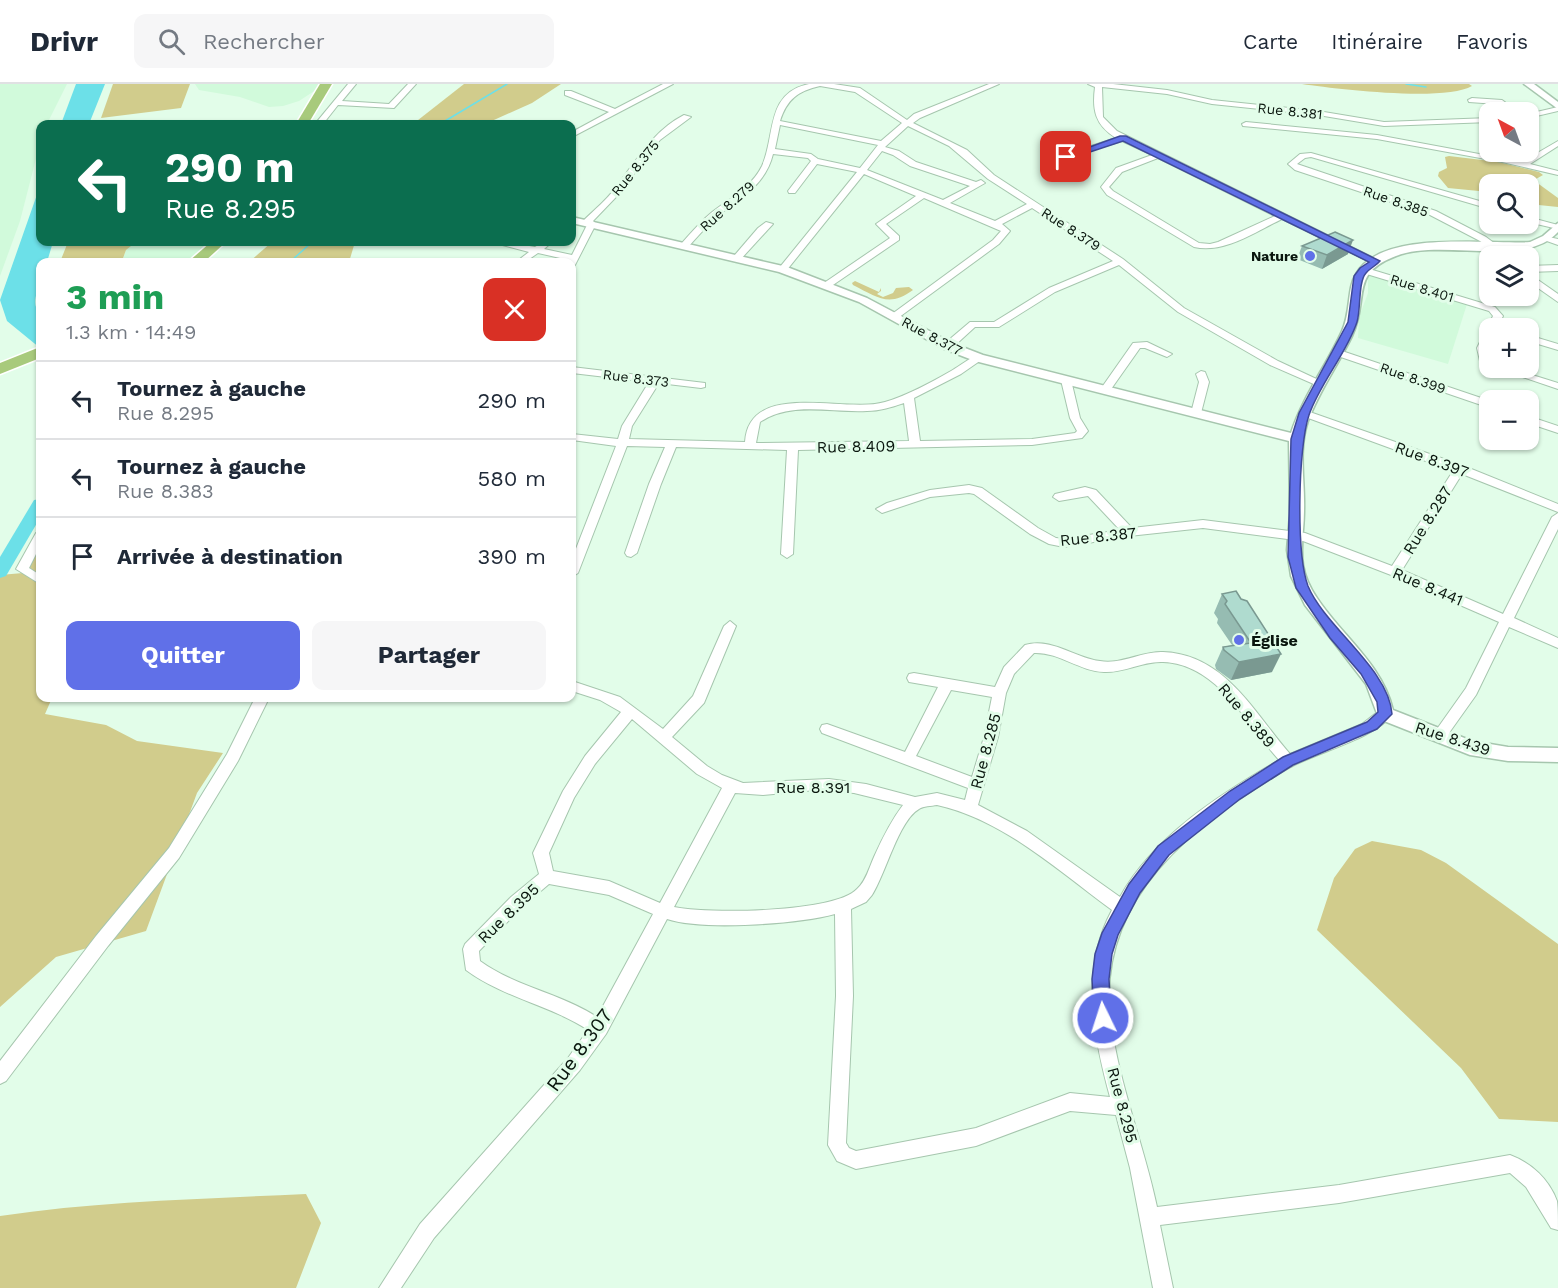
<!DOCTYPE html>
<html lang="fr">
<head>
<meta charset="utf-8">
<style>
	body { margin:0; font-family:"Work Sans",sans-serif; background:#f6f6f7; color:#1f2937; height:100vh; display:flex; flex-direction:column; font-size:22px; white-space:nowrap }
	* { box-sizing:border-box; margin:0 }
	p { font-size:20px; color:#747a83 }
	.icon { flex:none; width:33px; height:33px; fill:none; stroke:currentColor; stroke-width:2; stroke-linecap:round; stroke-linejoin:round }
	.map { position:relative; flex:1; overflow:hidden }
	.panel { position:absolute; left:36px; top:174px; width:540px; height:444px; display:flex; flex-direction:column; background:#fff; border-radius:12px; box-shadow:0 2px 4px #0004 }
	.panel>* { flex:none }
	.top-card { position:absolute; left:36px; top:36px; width:540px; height:126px; border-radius:12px; box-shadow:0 2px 4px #0004; background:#0b6e4f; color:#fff; overflow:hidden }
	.needle { width:39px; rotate:319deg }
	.tools { position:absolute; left:1479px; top:18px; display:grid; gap:12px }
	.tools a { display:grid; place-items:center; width:60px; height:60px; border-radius:12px; background:#fff; box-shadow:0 2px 4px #0004; font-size:30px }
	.pin { position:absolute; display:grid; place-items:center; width:51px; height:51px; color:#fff; margin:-26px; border-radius:12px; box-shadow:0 3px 9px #0006 }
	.me { position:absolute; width:66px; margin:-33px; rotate:356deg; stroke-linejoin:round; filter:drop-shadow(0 0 4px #0008) }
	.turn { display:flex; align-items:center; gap:21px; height:126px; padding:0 30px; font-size:27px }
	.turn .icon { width:78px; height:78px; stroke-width:2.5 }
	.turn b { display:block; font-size:42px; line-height:51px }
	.round { display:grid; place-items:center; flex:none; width:63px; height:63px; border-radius:12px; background:#f6f6f7 }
	.headline { display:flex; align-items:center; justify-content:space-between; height:102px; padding:0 30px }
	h1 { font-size:36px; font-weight:700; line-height:45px; color:#1e9e55 }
	.button { display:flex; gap:12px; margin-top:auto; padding:12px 30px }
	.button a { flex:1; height:69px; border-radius:12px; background:#6070e8; color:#fff; font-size:24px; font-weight:700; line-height:69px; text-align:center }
	.button a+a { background:#f6f6f7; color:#1f2937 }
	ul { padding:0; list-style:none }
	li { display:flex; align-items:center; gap:18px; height:78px; padding:0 30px; border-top:2px solid #e0e1e3 }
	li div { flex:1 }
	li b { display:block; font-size:22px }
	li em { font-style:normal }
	header { display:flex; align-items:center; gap:36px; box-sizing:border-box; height:84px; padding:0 30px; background:#fff; border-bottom:2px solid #e0e1e3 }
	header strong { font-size:28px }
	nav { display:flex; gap:33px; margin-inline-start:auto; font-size:21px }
	.search { width:420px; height:54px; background:#f6f6f7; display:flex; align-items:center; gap:15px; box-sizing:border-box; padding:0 21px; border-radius:12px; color:#747a83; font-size:22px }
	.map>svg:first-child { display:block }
	.built { fill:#d1fadb }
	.green { fill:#d1cc8c }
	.water { fill:#6ce0e8 }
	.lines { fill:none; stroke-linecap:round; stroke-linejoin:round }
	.stream { stroke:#6ce0e8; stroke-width:1.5 }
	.river { fill:#6ce0e8; fill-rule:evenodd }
	.minor-casing { stroke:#a6c6ae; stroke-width:2 }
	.tertiary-casing { stroke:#a6c6ae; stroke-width:3 }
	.trunk-casing { stroke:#fff; stroke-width:3 }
	.minor { fill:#fff; fill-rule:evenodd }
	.tertiary { fill:#fff; fill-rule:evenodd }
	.trunk { fill:#a8ca7c; fill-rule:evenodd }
	.wall { fill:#96bcb2 }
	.shaded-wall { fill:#7a9991 }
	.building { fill:#afdbcf; stroke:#7a9991; stroke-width:1.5 }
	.route { fill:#6070e8; stroke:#3e4997; stroke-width:1.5 }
	.poi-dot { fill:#6070e8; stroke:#e2fde9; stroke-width:2 }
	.labels { text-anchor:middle; stroke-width:6; stroke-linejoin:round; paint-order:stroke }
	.far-street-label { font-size:14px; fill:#09150d; stroke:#e2fde9 }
	.far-poi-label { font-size:14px; font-weight:bold; fill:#09150d; stroke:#e2fde9; text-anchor:end }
	.street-label { font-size:16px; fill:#09150d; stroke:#e2fde9 }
	.poi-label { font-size:16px; font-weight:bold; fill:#09150d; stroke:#e2fde9; text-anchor:start }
	.near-street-label { font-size:20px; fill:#09150d; stroke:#e2fde9 }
</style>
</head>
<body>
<header>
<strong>Drivr</strong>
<div class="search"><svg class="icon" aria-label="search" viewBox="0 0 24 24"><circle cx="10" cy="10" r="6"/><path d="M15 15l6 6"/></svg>Rechercher</div>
<nav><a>Carte</a><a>Itinéraire</a><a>Favoris</a></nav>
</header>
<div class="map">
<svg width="1558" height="1204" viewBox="0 0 1558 1204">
	<rect width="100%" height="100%" fill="#e2fde9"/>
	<g class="built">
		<path d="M0,0H67L47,40H40V59L20,137L0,192Z"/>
		<path d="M195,0H325L299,17L283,22L269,23L240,13L199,6Z"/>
		<path d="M136,158H210L186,178H122L126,166Z"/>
		<path d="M1368,190L1467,220L1448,280L1358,254L1359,233L1368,209Z"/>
	</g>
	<g class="green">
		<path d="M113,0H190L181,24L101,34Z"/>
		<path d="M464,0H561L532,19L485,40H413Z"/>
		<path d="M1302,0H1469L1472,2C1445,18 1335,5 1302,0Z"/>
		<path d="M1449,72L1499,78L1539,88L1543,91L1536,95V98L1558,114V123L1529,120L1528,100H1490L1489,108L1448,104L1438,92L1439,88L1447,84L1445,73Z"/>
		<path d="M68,158H136L126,166L122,177L60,178Z"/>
		<path d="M272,158H355L349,178H249Z"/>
		<path d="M855,197L879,208L881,204V207L877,210L883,213L893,209L896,204L909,203L913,206C889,224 877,213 853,201L852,199Z"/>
		<path d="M40,462V614H52L45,630L106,641L137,657L223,669L197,709L146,847L56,873L0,923V491L23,489Z"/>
		<path d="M1372,757L1421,766L1446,779L1558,860V1038L1499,1035L1461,984L1317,846L1334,794L1355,765Z"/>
		<path d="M306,1110L321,1139L296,1204H0V1132C101,1117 204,1115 306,1110Z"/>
	</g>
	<g class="water">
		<path d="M76,0H105L89,40H61Z"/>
		<path d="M40,102V158H53L47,178H40C40,185 41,192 40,198C37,210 31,220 40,230V264L7,237L0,216Z"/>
	</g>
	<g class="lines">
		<g class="stream">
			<path d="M1406,0L1426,3"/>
			<path d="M440,40L507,0"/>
			<path d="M290,178L312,158"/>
		</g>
		<path class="river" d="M40,415V434L6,492L0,494V473L34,416Z"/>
		<defs>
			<g id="minor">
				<path d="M348,0H356L342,17L389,20L408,0H416L394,24L338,21L323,40H315Z"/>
				<path d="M663,0H673L572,53V48L609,28L565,11V7H571L615,25Z"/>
				<path d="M809,0H834L860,4L907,36L914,30L989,0H999L920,34L913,39L967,66L994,91L1123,175L1184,224L1278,277L1325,299L1320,302L1316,301L1270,281L1178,228L1119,181L1055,208L999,243H975L952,264H944V260L970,238H994L1049,204L1113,177L1032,124L1002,140L1010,147L999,160L898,234H892V230L993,156L1001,147L924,114L886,140L899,152V156L830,203H824V199L890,154L876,140L916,112L864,90L786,187H780V183L857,88L817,80L795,109H789L788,107L811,77L808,74L773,70C765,103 738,115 714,135C705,144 697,153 688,163H682V159C691,149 700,138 711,129C730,114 751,104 762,82C776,51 765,9 809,0ZM820,2L855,8L902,39L881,57L780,37C787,15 798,7 820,2ZM780,41L878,61L860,84L818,75L811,70L775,65ZM908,42L949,62L988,95L1027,120L995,137L950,119L985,99L981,96L976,98L916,78L899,67L885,63ZM882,67L893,71L910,82L970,102L943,116L867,86Z"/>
				<path d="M1088,0H1113L1167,6L1212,16L1318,27L1384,38L1490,34V38L1384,42L1318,31L1212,20L1167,10L1102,3L1103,33L1117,47L1380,177L1372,179L1282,135C1255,148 1224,170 1194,163L1107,111L1101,103L1116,84L1152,71L1122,57L1063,75V71L1116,54C1095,41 1092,26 1095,3ZM1158,74L1275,132L1218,158L1210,160L1199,159L1113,107L1109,103L1122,88Z"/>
				<path d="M1472,14L1502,16L1518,28H1510L1497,20L1469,18L1468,16Z"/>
				<path d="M1558,23V27L1528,34V30Z"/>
				<path d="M684,31L691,33L660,56L618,111L593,137L596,140L575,181L572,182V178H568L569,176L538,169L525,178H516L529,168L491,158H506L535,163L543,158H552L544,165L572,171L587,141H583V137C594,126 607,116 616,103C637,76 653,47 684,31Z"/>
				<path d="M1246,38L1377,51L1522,78L1558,57V62L1530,80L1558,87V91L1502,78L1377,55L1243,42L1242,40Z"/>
				<path d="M1311,69L1490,120V125L1311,73L1305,74L1297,80L1436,127L1486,153L1511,172H1501L1480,157L1430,131L1295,86L1288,80L1300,70Z"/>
				<path d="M1528,133L1558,141V145L1528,138Z"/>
				<path d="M766,138L773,140L740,176H734V172L758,144Z"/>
				<path d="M1544,152L1558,155V161L1544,156Z"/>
				<path d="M1558,181V187L1528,188V182Z"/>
				<path d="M1360,184H1366L1495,223L1503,232L1497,244H1490V259L1487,264L1490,281L1480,277L1477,264L1493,232L1489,227L1360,188Z"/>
				<path d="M1528,189L1558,210V218L1528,197Z"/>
				<path d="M1528,251L1558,260V266L1528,257Z"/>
				<path d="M1147,258L1172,270L1167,273L1145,264H1140L1109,308H1101L1100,306L1133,259Z"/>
				<path d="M1336,265L1490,317V324L1332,270L1331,268Z"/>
				<path d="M979,271L984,274L961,290L914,314L920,357L1032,355L1075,349L1077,347L1070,334L1061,296L1066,293L1071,296L1080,334L1088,347L1082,354L1032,361L798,366L793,470L787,474L781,470L787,366L676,363L661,400L637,469L631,473L627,472L625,469L649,400L665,363L627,362L578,489L572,493V475L616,362L572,356V350L618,355L622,342L649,298L572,289V283L705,299V303L701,304L659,299L632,342L629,355L745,358C749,295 845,330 885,318C908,311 930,299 951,287C960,282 969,274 979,271ZM904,319L909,357L756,359L760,338C792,317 830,329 867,327C880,327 892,323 904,319Z"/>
				<path d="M1496,284H1510L1558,299V305Z"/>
				<path d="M1201,287L1205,288L1209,298L1201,329L1196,332L1191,329L1199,298L1196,290Z"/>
				<path d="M1304,326L1464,382L1558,420V428L1462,390L1402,486L1503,530L1552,433L1558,429V445L1514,534L1558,554V564L1509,543L1476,611L1444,656H1434L1432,652L1466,604L1499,538L1391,491L1303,457L1203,444L1129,452L1064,463L1049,460L1030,450L974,410L969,409L930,413L882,429L876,425L887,419L930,406L969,401L982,404L1038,444L1056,454L1064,455L1120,446L1088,412L1059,417L1053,413L1055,410L1085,403L1096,406L1132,444L1203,436L1305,449L1392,482L1453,387L1300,331L1299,329Z"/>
				<path d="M1528,332L1558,342V349L1528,339Z"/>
				<path d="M40,448V462L29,484L40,491V500L16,485L36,449Z"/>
				<path d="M730,537L736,542L704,619L672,653L707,682L722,691L743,699L829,695L866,700L915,713L937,709L965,716L968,704L822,649L820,645L822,641L827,640L905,668L938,603L909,598L907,594L909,590L914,589L995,603L1004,583L1025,561C1051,553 1075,574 1100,577C1121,581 1142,567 1163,568C1225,570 1254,629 1290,670L1362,640L1380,626H1390L1392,630C1378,654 1314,669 1289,684C1194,740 1094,815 1111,938C1119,1001 1144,1061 1157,1123L1339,1101L1510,1071C1531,1079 1549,1095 1557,1117C1558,1125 1558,1138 1558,1146L1551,1144L1526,1103L1510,1089L1339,1119L1160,1141L1173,1204H1153L1130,1084L1116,1031L1070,1027L976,1062L856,1085L837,1077L828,1061L836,912L835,830C798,840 703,847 667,835L606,950L580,986L434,1154L401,1204H379L420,1140L568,974L588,946C550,921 504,914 466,886L463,865L465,860L511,813L539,790L533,769L563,707L585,672L621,628L600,616L572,607V597L620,613L663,645L693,612L724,542ZM1034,569C1059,568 1079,587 1104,588C1124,589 1143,577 1163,578C1218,580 1246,640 1279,676C1220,710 1153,753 1120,813L1027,747L978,721L998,653L1006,609L1014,590ZM951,606L992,613L984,653L972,693L916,672ZM632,635L697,690L722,704L660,819L609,797L553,787L549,769L574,714L595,680ZM816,706L854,709L903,721C891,737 882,755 874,773C869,784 866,797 857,805C835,829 706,830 674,823L735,709L763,711ZM937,721C1004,736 1057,786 1112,826C1080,885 1093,951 1110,1013L1070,1009L976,1044L856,1067L849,1064L846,1059L853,912L851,825L866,818L872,811C885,791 899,736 919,725C923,722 932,722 937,721ZM549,800L609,811L653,830L597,933C560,909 516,903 480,877L479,867L522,823Z"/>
				<path d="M255,614H269L238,677L179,774L108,862L6,997L0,1000V977L96,852L169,764L227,670Z"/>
			</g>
			<g id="tertiary">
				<path d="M1524,0H1534L1558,18V25Z"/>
				<path d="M572,133L787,183L867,214L952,259L983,271L1291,349C1303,312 1326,282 1342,247C1351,228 1347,204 1356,190C1382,145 1486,161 1530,158L1543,152L1558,139V148C1525,185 1442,154 1396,172C1348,190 1370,215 1352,252C1338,281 1319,307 1308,337C1298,366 1305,396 1304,427C1304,445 1300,463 1303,481C1305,493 1310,504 1317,514C1342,552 1382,580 1393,626L1472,657L1508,663L1558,664V678L1508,677L1470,671L1379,635L1366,600L1305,521L1291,492L1287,466L1290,430L1289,357L975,277L944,265L859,218L779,188L572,139Z"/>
			</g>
			<g id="trunk">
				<path d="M320,0H332L308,40H296Z"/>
				<path d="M211,158H226L204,178H188Z"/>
				<path d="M40,263V274L0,290V279Z"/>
			</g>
		</defs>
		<use href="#minor" class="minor-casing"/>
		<use href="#tertiary" class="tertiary-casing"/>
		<use href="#trunk" class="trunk-casing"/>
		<use href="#minor" class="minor"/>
		<use href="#tertiary" class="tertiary"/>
		<use href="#trunk" class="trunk"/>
	</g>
	<g class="wall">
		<path d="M1302,162L1348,170L1322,185L1297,175Z"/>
		<path d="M1222,510L1272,588L1231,596L1216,585L1215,581L1223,563L1232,561L1217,539L1218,535L1214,529Z"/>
	</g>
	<g class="shaded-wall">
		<path d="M1353,156L1348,170L1322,185L1327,171Z"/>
		<path d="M1281,570L1272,588L1231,596L1239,578Z"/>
	</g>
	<g class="building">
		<path d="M1335,148L1353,156L1327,171L1302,162Z"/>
		<path d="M1236,507L1241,515L1247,517L1281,570L1239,578L1224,566L1223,563L1251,559L1225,520L1227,517L1222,510Z"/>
	</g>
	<path class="route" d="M1120,52H1126L1380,177C1376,182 1370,184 1366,189C1358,198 1361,225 1357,238C1347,269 1320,299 1309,331C1298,363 1296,470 1308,502C1325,543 1389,585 1392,630L1377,645L1293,681L1240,715L1169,771L1140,809L1118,851L1112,870L1109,895L1111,934L1109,940L1103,942L1097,940L1094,934L1092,895L1095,870L1102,849L1129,800L1158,762L1230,707L1283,673L1367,638L1378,628L1377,618L1361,590L1330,554L1296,504L1288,473L1291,355L1299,329L1348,238L1354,192L1360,184L1369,178L1123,57L1069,75L1062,73Z"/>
	<g class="poi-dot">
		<circle cx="1310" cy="172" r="6"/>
		<circle cx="1239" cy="556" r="6"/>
	</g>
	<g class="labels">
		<g class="far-street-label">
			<text transform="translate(1290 27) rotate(6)" y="5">Rue 8.381</text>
			<text transform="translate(635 84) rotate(-51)" y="5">Rue 8.375</text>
			<text transform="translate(1396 117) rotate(19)" y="5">Rue 8.385</text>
			<text transform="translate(727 122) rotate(-42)" y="5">Rue 8.279</text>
			<text transform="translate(1071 145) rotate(33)" y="5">Rue 8.379</text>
			<text transform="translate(1422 204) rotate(17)" y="5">Rue 8.401</text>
			<text transform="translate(932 252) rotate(28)" y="5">Rue 8.377</text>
			<text transform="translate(636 294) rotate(7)" y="5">Rue 8.373</text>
			<text transform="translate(1413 294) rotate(19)" y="5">Rue 8.399</text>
		</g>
		<g class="far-poi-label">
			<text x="1298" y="177">Nature</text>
		</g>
		<g class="street-label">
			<text transform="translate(856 362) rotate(-1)" y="6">Rue 8.409</text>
			<text transform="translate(1432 375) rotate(20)" y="6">Rue 8.397</text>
			<text transform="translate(1427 436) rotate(-58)" y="6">Rue 8.287</text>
			<text transform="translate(1098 452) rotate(-6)" y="6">Rue 8.387</text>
			<text transform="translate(1428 502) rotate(23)" y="6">Rue 8.441</text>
			<text transform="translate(1247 631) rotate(50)" y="6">Rue 8.389</text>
			<text transform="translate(1453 654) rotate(18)" y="6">Rue 8.439</text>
			<text transform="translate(985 667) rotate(-75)" y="6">Rue 8.285</text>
			<text x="813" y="709">Rue 8.391</text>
			<text transform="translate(508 829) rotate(-44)" y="6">Rue 8.395</text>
			<text transform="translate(1123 1021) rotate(75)" y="6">Rue 8.295</text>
		</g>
		<g class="poi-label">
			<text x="1251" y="562">Église</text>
		</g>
		<g class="near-street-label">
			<text transform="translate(579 966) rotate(-54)" y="7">Rue 8.307</text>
		</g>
	</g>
</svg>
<div class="tools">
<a><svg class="needle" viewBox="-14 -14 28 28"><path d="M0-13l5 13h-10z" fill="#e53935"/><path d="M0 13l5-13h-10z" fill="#747a83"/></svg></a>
<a><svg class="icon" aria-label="search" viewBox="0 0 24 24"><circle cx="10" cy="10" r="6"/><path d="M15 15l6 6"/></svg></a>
<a><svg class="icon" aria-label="layers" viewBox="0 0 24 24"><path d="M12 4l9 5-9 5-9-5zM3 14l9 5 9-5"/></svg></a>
<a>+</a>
<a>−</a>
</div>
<div class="pin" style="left:1066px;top:73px;background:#d93025"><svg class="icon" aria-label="arrive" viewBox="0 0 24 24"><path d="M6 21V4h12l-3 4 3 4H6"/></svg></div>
<svg class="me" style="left:1103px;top:934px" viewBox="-20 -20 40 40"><circle r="17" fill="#6070e8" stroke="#fff" stroke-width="3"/><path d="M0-11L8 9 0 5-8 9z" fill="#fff"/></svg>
<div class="top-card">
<div class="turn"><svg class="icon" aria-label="left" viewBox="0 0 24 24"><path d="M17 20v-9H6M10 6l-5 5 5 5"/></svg><div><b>290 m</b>Rue 8.295</div></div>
</div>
<section class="panel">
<div class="headline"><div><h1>3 min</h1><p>1.3 km · 14:49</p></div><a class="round" style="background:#d93025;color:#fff"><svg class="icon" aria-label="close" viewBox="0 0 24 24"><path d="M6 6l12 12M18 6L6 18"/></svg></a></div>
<ul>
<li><svg class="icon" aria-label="left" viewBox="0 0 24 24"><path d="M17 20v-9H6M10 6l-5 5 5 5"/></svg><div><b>Tournez à gauche</b><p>Rue 8.295</p></div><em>290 m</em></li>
<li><svg class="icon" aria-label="left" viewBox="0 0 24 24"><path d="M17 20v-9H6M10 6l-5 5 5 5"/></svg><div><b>Tournez à gauche</b><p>Rue 8.383</p></div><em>580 m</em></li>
<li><svg class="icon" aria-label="arrive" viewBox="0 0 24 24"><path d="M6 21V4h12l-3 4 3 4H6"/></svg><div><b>Arrivée à destination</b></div><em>390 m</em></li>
</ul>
<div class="button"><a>Quitter</a><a>Partager</a></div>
</section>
</div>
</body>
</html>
